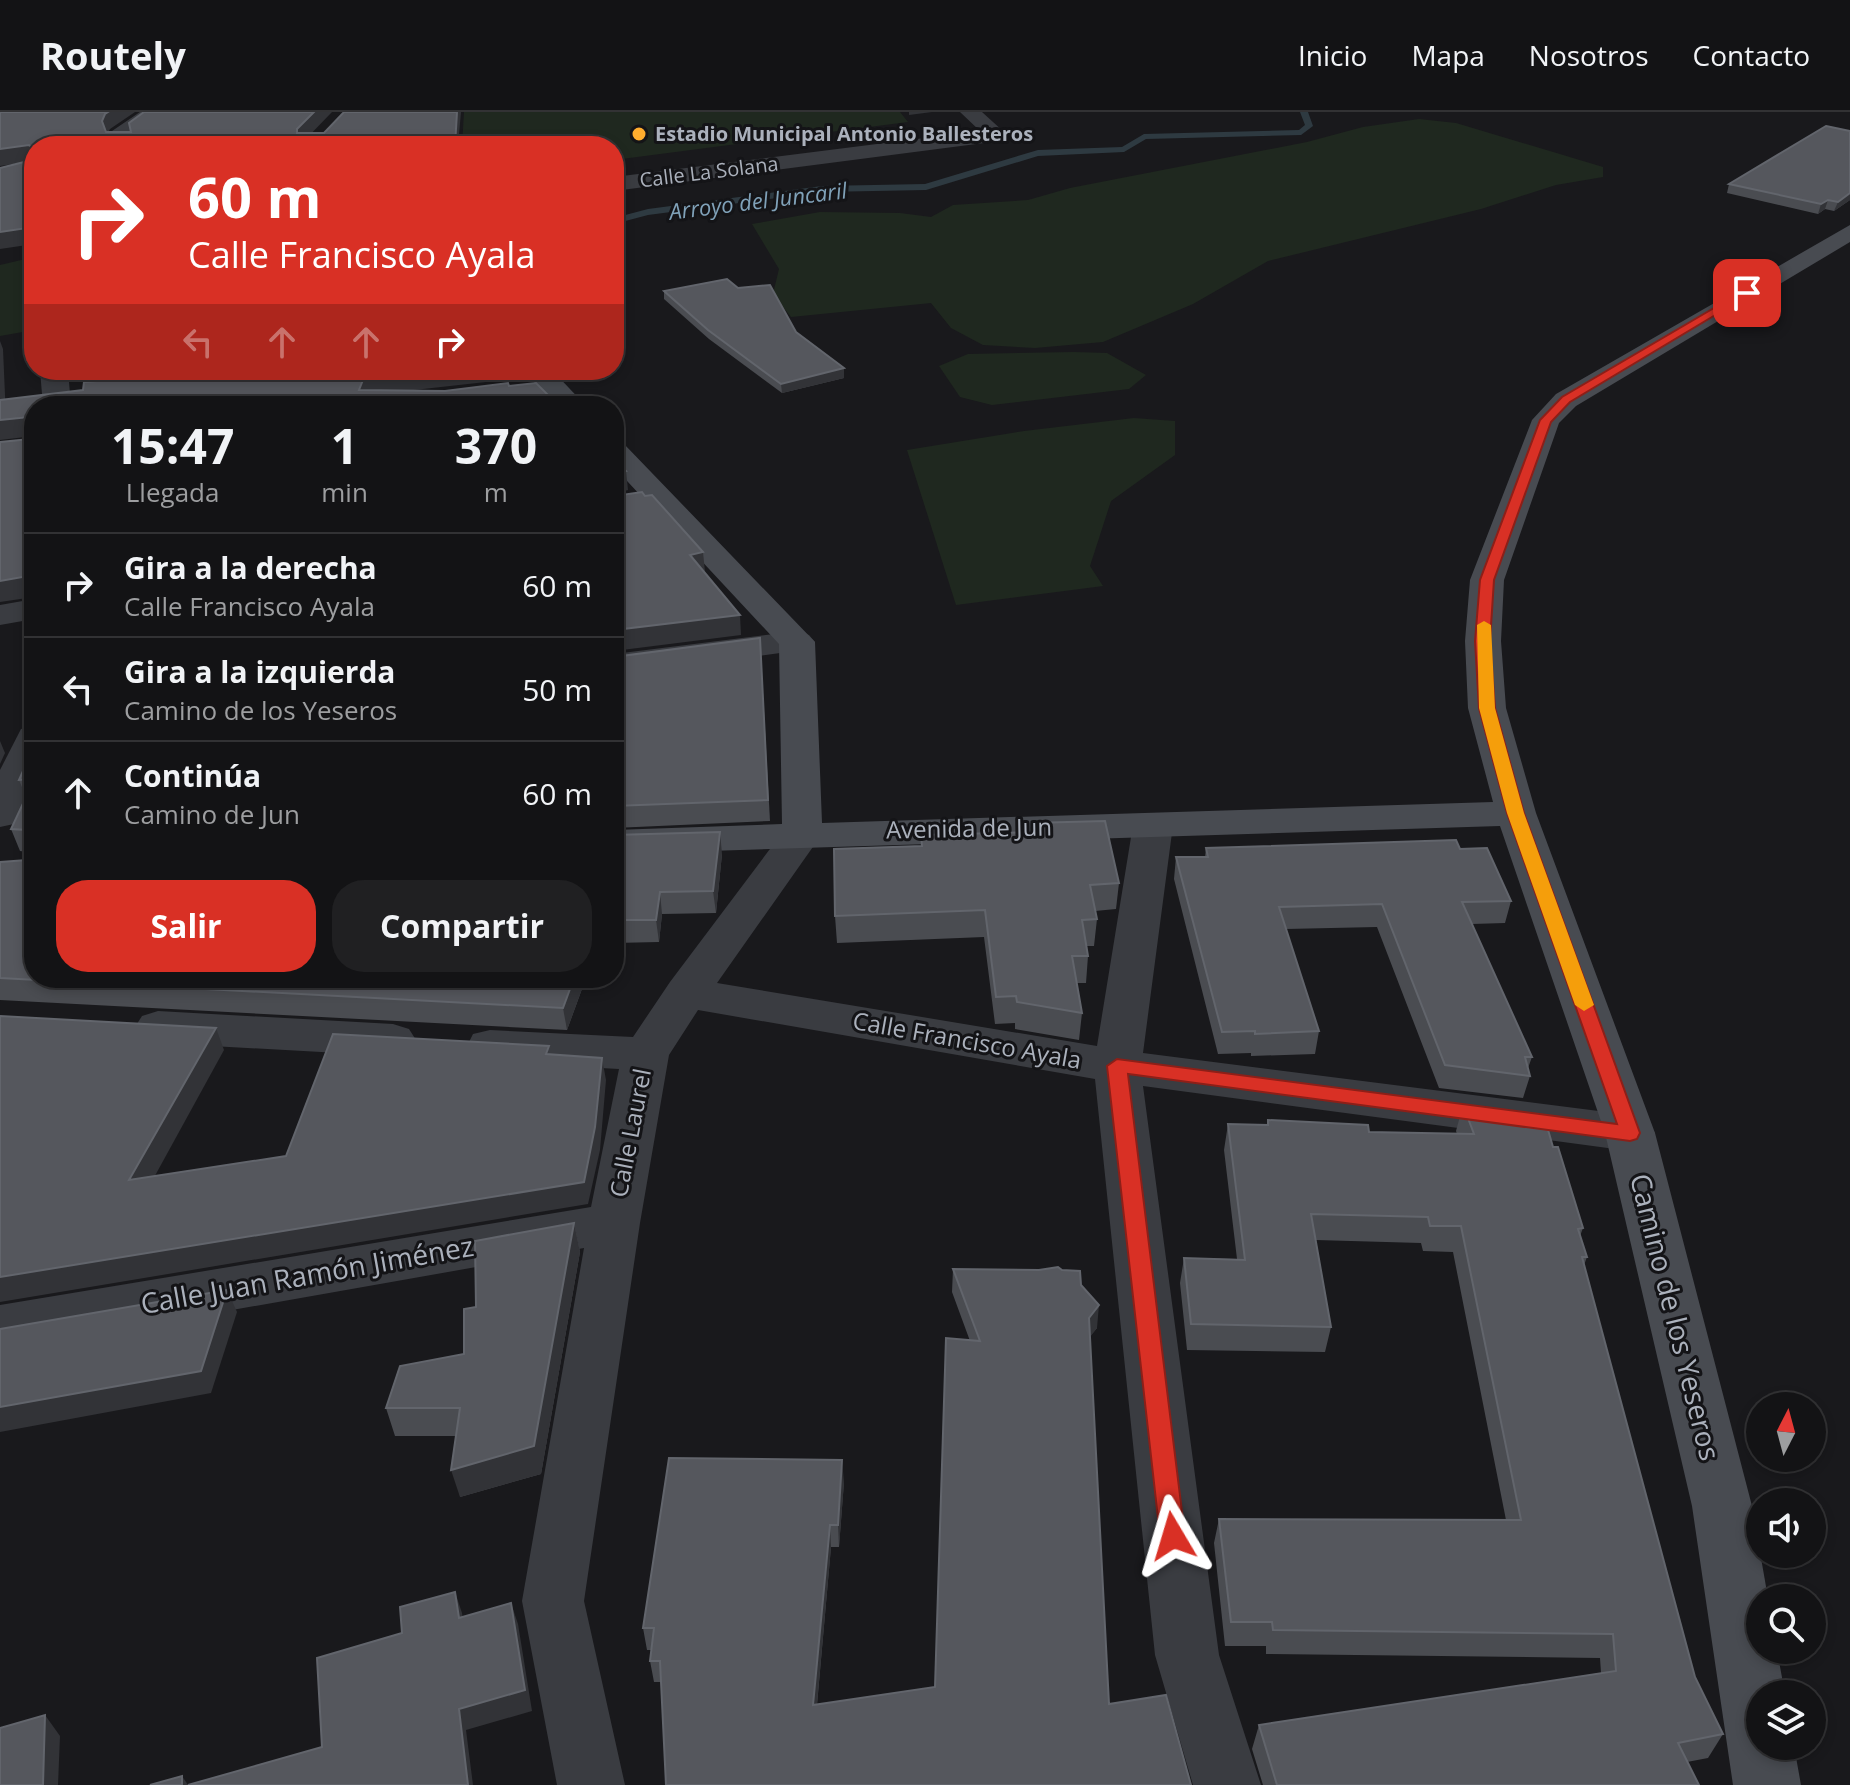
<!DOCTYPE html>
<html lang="es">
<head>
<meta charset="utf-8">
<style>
	body { margin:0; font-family:"Open Sans",sans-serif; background:#202022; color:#f1f3f6; height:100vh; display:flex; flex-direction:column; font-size:30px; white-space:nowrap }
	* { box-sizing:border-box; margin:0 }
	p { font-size:26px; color:#9d9ea0 }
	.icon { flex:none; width:44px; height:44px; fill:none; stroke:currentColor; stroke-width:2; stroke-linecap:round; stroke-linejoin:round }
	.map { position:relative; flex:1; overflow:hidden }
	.panel { position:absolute; left:24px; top:284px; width:600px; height:592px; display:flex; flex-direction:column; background:#131315; border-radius:32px; box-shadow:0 4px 12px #0003,0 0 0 2px #323234 }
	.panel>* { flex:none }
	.guide { position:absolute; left:24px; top:24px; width:600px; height:244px; border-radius:32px; box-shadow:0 4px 12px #0003,0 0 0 2px #323234; background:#d93025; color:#fff; overflow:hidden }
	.needle { width:52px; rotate:6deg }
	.tools { position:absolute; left:1746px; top:1280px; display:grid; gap:16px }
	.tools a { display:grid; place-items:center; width:80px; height:80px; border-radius:50%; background:#131315; box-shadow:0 4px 12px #0003,0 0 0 2px #323234; font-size:40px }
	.pin { position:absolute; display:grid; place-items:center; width:68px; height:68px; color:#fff; margin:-34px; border-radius:16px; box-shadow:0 4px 12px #0006 }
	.me { position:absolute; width:88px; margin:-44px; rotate:353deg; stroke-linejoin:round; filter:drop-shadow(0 0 6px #0008) }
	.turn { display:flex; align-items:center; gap:28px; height:168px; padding:0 32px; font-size:36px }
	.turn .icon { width:104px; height:104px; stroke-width:2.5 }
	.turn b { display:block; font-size:56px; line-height:68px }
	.lanes { display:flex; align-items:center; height:76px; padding:0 32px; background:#0003; justify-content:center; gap:40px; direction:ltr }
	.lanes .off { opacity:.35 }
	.eta { display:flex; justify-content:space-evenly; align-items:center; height:136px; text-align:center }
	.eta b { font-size:48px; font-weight:700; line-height:56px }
	.primary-button { display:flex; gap:16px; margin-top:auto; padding:16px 32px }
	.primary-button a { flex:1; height:92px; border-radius:32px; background:#d93025; color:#fff; font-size:32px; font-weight:700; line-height:92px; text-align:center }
	.primary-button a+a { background:#202022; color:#f1f3f6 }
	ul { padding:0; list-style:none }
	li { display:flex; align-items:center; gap:24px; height:104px; padding:0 32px; border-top:2px solid #323234 }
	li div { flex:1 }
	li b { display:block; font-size:30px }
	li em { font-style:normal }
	header { display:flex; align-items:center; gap:48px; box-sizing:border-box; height:112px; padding:0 40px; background:#131315; border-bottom:2px solid #323234 }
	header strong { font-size:38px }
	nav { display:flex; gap:44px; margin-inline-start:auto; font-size:28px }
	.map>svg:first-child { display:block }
	.green { fill:#1f281f }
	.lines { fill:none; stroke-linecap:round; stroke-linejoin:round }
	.stream { fill:#2e3a41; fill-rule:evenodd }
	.street { fill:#3a3c41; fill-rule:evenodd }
	.secondary { fill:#484b51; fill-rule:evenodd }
	.wall { fill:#4a4c51 }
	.shaded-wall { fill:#323337 }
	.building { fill:#55575d; stroke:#62656c; stroke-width:2 }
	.route { fill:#d93025; stroke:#8d1f18; stroke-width:2 }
	.slow { fill:#f59e0b }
	.poi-dot { fill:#ffad2e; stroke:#141417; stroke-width:3 }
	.labels { text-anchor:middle; stroke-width:6; stroke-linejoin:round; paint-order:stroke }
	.far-poi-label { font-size:20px; font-weight:bold; fill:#abb1bc; stroke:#141417; text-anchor:start }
	.far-street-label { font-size:20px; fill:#abb1bc; stroke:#141417 }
	.far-water-label { font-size:22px; font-style:italic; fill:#80a2b9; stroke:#141417 }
	.street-label { font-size:24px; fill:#abb1bc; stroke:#141417 }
	.near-street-label { font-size:28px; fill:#abb1bc; stroke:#141417 }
</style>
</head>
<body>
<header>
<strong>Routely</strong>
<nav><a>Inicio</a><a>Mapa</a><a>Nosotros</a><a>Contacto</a></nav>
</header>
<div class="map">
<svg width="1850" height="1673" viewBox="0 0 1850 1673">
	<rect width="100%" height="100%" fill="#19191c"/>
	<g class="green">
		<path d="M464,0H900L908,10L614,48V34H462Z"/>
		<path d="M1419,7L1456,11L1603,55V65L1556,73L1481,97L1268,149L1193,192L1103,230L1035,236L983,233L951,216L931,191L791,205L773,182L779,157L752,112L820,100L900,101L931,105L953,93L1028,88L1070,76L1307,30L1363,15Z"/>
		<path d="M34,145V218L0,224V153Z"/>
		<path d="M1074,240L1107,241L1146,263L1129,277L992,293L960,285L939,254L968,242Z"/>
		<path d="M1134,306L1175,309V343L1111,389L1090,454L1103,474L956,493L907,338L1024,319Z"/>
	</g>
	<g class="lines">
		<path class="stream" d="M1300,0H1308L1313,14L1301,23L1146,27L1124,40L1038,44L926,78L822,80L648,103L614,112V106L648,97L822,74L925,72L1038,38L1122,35L1144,22L1299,18L1305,13Z"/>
		<g class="street">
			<path d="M140,0H164L130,25L133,34H113L109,23L112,19Z"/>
			<path d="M960,0H982L1004,20L984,31L614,79V65L980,19Z"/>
			<path d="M40,258H68L71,294H43Z"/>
			<path d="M34,487V507L0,513V493Z"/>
			<path d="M797,519L809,523L815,530L809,537L614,564V542Z"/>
			<path d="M34,614V670L14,712L0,715V658L21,617Z"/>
			<path d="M1153,701L1167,704L1173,713L1143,941L1630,1003L1647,1008L1655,1021L1647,1034L1630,1039L1143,974L1219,1543L1261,1673H1193L1155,1543L1095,967L698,898L669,943L640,1111L584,1489L625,1673H557L522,1489L584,1136L0,1239V1193L591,1095L619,957L490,950L473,946L467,934L473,922L490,918L633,925L670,870L788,713L802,710L816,713L822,722L717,871L1097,934L1133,713L1139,704Z"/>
			<path d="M158,899L393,912L409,917L416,928L409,939L393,944L158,931L142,926L135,915L142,904Z"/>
		</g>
		<g class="secondary">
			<path d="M1850,113V130L1576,294L1559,311L1504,468L1501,529L1506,596L1536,701L1655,1021L1752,1394L1768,1486H1760V1538H1777L1785,1582H1760V1634H1794L1801,1673H1733L1692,1394L1605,1021L1500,714L614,742V718L782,712L779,532L614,355V329L624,332L815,530L822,711L1493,690L1468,596L1465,529L1470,468L1532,308L1556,282Z"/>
			<path d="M523,258H552L586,294H556Z"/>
		</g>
	</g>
	<g class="wall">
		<path d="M1850,19V88L1834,99L1825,97L1818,102L1727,81L1729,72Z"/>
		<path d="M738,176L844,256V266L782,281L709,227L664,187V179Z"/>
		<path d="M760,526L770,709L614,716V545Z"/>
		<path d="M34,617V866H586L567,918L0,888V750L27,748V740L20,739L11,717L26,685L19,668L28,648Z"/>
		<path d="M1031,711L1119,771L1116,797L1095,799L1097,807L1094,834H1087L1088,844L1086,871H1076L1082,901L1079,928L1015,917V911L995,912L984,825L837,831L835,804L921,734V723L1031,720Z"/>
		<path d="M614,723L722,742L716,801L662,802L659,830L614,831Z"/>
		<path d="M1206,736L1460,737L1511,789L1505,811L1472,812L1532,945L1528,956L1530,964L1523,986L1439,976L1377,815L1286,817L1319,919L1315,942L1251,944V941L1218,942L1174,767L1176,745H1205Z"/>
		<path d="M1463,993L1553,1035L1583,1116L1580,1124L1587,1145L1584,1153L1695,1565L1723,1622L1708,1646L1687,1650L1699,1673H1263L1252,1637L1259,1613L1601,1561L1600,1546L1266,1542V1534H1225L1214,1431L1219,1407L1506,1408L1453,1140L1423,1139L1421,1131L1316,1128L1331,1215L1325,1240L1187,1238L1180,1171L1184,1146L1237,1147L1224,1038L1228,1012L1267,1013L1268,1008L1369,1020L1457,1022L1456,1019Z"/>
		<path d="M574,1111L580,1140L541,1362L460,1385L456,1324H395L386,1296L464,1242L476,1195Z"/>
		<path d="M953,1157L1081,1173L1097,1216L1090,1224L1109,1592L1191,1673L661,1570H654L650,1549L651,1538H647L643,1516L844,1370L839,1435H831L817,1593L935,1575L970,1229L952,1180Z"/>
	</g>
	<g class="shaded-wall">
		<path d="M108,0H135L110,17L106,24L102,9L105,2Z"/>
		<path d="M314,0H332L301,32L300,34L297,17Z"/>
		<path d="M457,0H461L458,34H455Z"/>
		<path d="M909,0H932L909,3Z"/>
		<path d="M29,33L34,49L0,54V37Z"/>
		<path d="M1850,81V88L1834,99L1838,90Z"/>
		<path d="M1828,88L1825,97L1818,102L1821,92Z"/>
		<path d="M34,115V132L0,137V120Z"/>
		<path d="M0,229L3,237L6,306L0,289Z"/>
		<path d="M844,256V266L782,281L781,272Z"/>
		<path d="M427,258H503L504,268L378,282L359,278L363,268L374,264Z"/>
		<path d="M29,305L34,324L0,328V308Z"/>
		<path d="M626,359L628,378L614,382V362Z"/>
		<path d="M703,440L705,460L690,443Z"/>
		<path d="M34,463V485L0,490V469Z"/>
		<path d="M740,503L741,523L614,539V518Z"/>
		<path d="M0,629L5,641L0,652Z"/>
		<path d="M720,720L722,742L716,801L713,779Z"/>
		<path d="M660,780L662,802L659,830L656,808Z"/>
		<path d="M574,866H586L567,918L563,896Z"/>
		<path d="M216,916L224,938L140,1091L129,1068Z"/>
		<path d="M602,946L606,968L600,1038L588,1092L0,1190V1165Z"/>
		<path d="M574,1111L580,1140L541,1362L460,1385L451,1358Z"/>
		<path d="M227,1178L237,1200L211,1281L0,1320V1295Z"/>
		<path d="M1099,1193L1097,1216L1087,1229L1089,1206Z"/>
		<path d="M842,1348L844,1370L839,1435L838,1413Z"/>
		<path d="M830,1413L831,1435L815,1614L813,1593Z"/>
		<path d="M455,1480L462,1501L466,1527L459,1506Z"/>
		<path d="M511,1491L518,1512L532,1599L466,1618L473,1673H468L459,1597Z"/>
		<path d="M45,1603L60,1624L58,1673H43Z"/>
		<path d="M182,1664L188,1673H182Z"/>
	</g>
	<g class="building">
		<path d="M0,0H108L105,2L102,9L106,20H131L129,11L144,0H314L297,17V21H324L344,0H457L455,34H34V115L0,120V56L32,48V36L29,33L0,37Z"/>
		<path d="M1826,14L1850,19V81L1838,90L1828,88L1821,92L1729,72Z"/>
		<path d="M727,167L738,176L770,173L796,220L844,256L781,272L708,218L664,179Z"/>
		<path d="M99,258H427L374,264L363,268L359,278L445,279L508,271L509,274L536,271L559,294H34V463L0,469V330L30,327L29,305L0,308V288L83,278L84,270L97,269Z"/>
		<path d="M614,347L626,359L614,362Z"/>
		<path d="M642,380L645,384L652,383L703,440L690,443L740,503L614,518V384Z"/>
		<path d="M760,526L768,688L614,694V545Z"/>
		<path d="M28,617H34V667L19,668L28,648Z"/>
		<path d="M34,668V866H574L563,896L0,866V750L27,748V718L11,717Z"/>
		<path d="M1105,709L1119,771L1090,773L1097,807L1082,808L1088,844H1072L1082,901L1017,890L1016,884L996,885L985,798L835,804L834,737L922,734L921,723L1033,720L1031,711Z"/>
		<path d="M720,720L713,779L660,780L656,808H614V723Z"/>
		<path d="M1456,728L1460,737L1487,736L1511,789L1462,790L1532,945H1525L1530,964L1445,953L1382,792L1279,795L1319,919L1255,922V919L1222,920L1176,745H1208L1206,736Z"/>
		<path d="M0,904L216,916L129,1068L286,1044L333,922L549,934L546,942L602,946L595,1015L584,1070L0,1165Z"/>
		<path d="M1463,993L1544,1004L1553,1035H1558L1583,1116L1578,1117L1587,1145H1582L1695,1565L1723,1622L1678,1631L1699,1673H1277L1259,1613L1616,1559L1613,1522L1273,1518L1272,1510H1231L1219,1407L1521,1408L1461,1114H1430L1428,1105L1311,1102L1331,1215L1191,1212L1184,1146L1245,1148L1228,1012L1268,1013V1008L1368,1013L1369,1020L1474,1022Z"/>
		<path d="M574,1111L534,1334L451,1358L460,1296H386L400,1254L464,1242V1197L476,1195L475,1129Z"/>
		<path d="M1058,1155L1062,1158L1080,1159L1081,1173L1099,1193L1089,1206L1109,1592L1166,1583L1191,1673H666L660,1549H650L654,1516H643L669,1346L842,1348L838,1413H830L813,1593L935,1575L946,1226L980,1229L953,1157L1039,1158Z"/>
		<path d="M227,1178L201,1259L0,1295V1217Z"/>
		<path d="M455,1480L459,1506L511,1491L525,1578L459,1597L468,1673H188L322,1635L317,1546L402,1521L400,1495Z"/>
		<path d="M45,1603L43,1673H0V1616Z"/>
		<path d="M182,1664V1673H150Z"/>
	</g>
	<path class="route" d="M1743,179L1752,181L1570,290L1551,310L1494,468L1490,529L1495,596L1524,701L1640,1021L1637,1027L1630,1029L1128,962L1185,1424L1182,1432L1173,1435L1164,1432L1160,1424L1107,954L1117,947L1617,1012L1507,701L1479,596L1475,529L1480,468L1540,308L1562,285Z"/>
	<path class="slow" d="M1484,509L1491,513L1495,596L1524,701L1594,893L1584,899L1575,893L1507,701L1479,596L1477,513Z"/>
	<circle class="poi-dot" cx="639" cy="22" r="8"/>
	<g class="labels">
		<g class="far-poi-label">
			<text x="655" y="29">Estadio Municipal Antonio Ballesteros</text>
		</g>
		<g class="far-street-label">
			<text transform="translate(709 60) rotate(-7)" y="7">Calle La Solana</text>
		</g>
		<g class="far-water-label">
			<text transform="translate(758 89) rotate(-7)" y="8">Arroyo del Juncaril</text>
		</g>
		<g class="street-label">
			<text transform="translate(969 717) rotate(-1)" y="8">Avenida de Jun</text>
			<text transform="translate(967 929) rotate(10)" y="8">Calle Francisco Ayala</text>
			<text transform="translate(631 1021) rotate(-79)" y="8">Calle Laurel</text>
		</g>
		<g class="near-street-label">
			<text transform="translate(307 1163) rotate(-10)" y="10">Calle Juan Ramón Jiménez</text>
			<text transform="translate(1675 1205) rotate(76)" y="10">Camino de los Yeseros</text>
		</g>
	</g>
</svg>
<div class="tools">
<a><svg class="needle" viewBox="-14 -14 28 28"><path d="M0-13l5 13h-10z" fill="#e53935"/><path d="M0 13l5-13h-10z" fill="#9d9ea0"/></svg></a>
<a><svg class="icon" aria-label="sound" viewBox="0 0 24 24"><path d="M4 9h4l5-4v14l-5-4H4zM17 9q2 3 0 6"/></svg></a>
<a><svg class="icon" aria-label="search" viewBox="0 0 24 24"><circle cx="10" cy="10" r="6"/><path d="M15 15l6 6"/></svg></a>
<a><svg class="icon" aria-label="layers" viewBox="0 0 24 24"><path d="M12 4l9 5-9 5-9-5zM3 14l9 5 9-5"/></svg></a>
</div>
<div class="pin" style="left:1747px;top:181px;background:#d93025"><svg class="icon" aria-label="arrive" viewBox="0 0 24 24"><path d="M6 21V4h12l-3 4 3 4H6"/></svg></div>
<svg class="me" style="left:1173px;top:1424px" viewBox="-20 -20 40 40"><path d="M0-17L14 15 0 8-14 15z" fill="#d93025" stroke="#fff" stroke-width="4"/></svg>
<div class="guide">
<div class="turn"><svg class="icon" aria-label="right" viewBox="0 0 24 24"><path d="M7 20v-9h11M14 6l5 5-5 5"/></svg><div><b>60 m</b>Calle Francisco Ayala</div></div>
<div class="lanes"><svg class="icon off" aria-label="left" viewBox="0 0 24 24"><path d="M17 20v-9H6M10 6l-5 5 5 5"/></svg><svg class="icon off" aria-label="ahead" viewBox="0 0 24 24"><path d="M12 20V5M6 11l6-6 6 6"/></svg><svg class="icon off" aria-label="ahead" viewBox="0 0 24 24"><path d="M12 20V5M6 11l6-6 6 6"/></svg><svg class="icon" aria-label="right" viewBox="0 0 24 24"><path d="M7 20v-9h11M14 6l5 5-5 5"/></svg></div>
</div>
<section class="panel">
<div class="eta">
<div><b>15:47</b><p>Llegada</p></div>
<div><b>1</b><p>min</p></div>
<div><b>370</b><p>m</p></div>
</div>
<ul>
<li><svg class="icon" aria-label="right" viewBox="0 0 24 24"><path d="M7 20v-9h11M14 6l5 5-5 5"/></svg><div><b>Gira a la derecha</b><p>Calle Francisco Ayala</p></div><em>60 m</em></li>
<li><svg class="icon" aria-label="left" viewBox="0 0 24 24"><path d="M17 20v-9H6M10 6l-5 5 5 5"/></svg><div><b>Gira a la izquierda</b><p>Camino de los Yeseros</p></div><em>50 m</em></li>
<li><svg class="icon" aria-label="ahead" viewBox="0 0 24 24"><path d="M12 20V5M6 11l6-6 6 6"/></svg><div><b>Continúa</b><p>Camino de Jun</p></div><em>60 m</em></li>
</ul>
<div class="primary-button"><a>Salir</a><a>Compartir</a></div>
</section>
</div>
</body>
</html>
